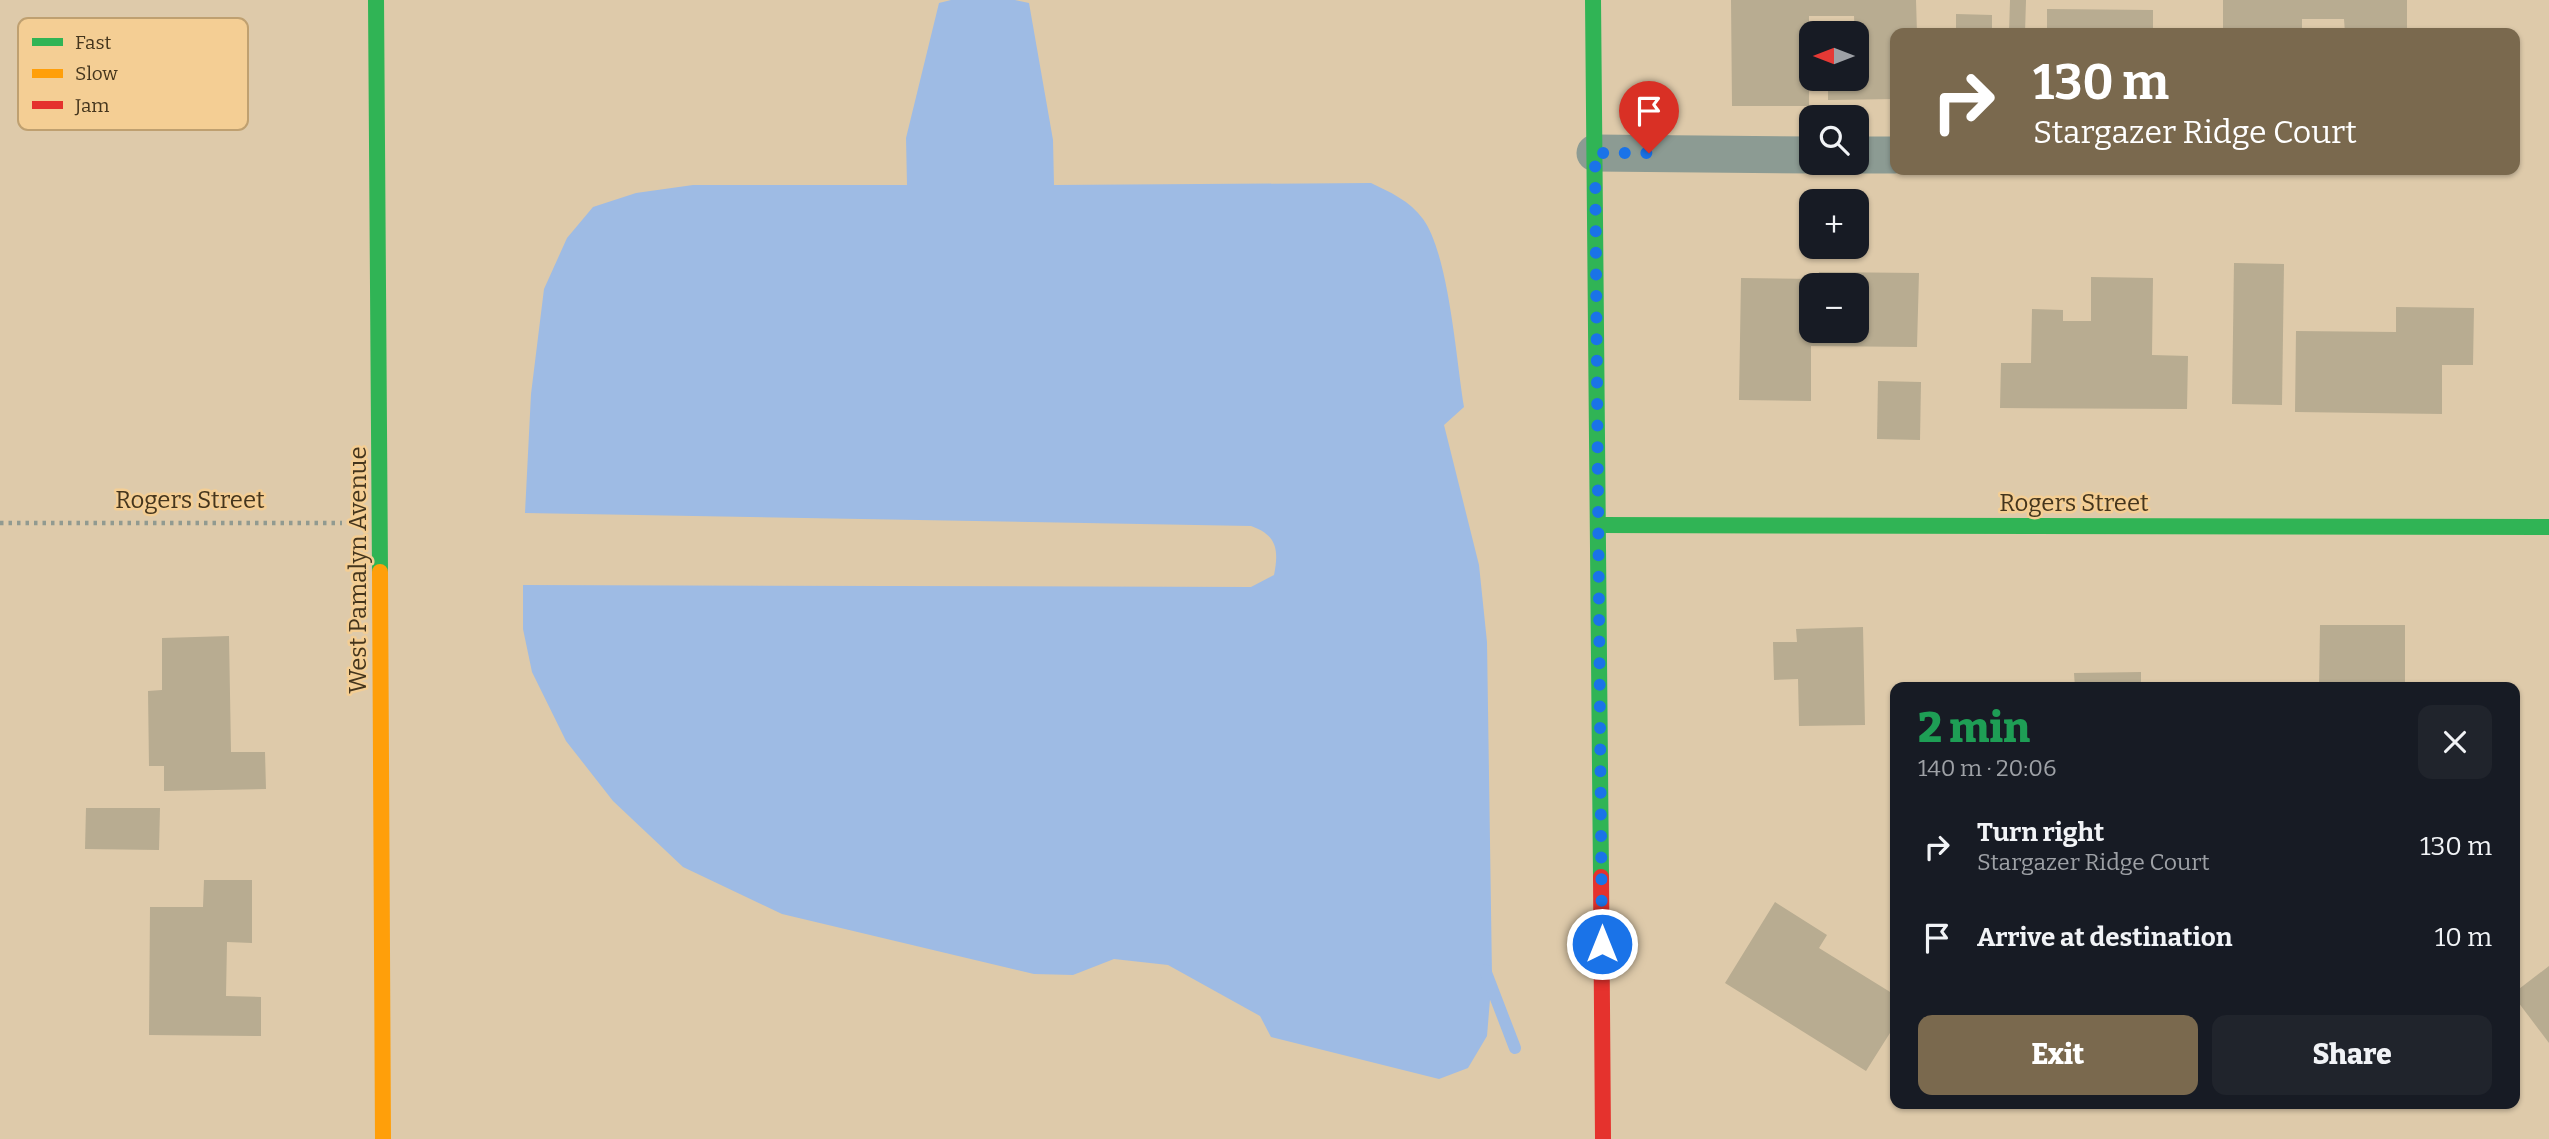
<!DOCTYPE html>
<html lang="en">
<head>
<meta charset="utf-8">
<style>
	body { margin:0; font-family:Bitter,serif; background:#20242c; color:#f1f3f6; height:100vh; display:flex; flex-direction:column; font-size:26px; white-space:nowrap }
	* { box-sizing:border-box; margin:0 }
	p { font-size:23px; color:#9ea1a6 }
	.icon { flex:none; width:38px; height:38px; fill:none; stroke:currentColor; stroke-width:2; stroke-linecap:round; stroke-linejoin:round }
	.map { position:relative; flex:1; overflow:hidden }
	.side { position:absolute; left:1890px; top:682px; width:630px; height:427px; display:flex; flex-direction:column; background:#171b24; border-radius:14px; box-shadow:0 2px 5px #0004 }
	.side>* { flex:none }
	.banner { position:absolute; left:1890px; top:28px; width:630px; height:147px; border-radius:14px; box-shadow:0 2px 5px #0004; background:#7a694e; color:#fff; overflow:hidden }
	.needle { width:46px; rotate:270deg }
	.fabs { position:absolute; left:1799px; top:21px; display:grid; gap:14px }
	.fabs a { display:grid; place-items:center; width:70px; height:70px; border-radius:14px; background:#171b24; box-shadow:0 2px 5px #0004; font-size:35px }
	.pin { position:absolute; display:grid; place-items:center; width:60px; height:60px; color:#fff; margin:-72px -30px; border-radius:50% 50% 50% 0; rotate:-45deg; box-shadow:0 0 7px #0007 }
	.pin .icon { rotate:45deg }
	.me { position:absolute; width:77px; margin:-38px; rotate:0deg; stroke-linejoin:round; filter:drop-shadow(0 0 5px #0008) }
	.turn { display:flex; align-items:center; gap:24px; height:147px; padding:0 28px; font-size:32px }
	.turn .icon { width:91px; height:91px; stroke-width:2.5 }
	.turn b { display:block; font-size:49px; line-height:60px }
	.round { display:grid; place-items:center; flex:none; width:74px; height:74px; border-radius:14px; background:#20242c }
	.headline { display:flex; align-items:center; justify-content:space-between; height:119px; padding:0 28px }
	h1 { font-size:42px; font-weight:800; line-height:52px; color:#1e9e55 }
	.primary-button { display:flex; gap:14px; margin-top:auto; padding:14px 28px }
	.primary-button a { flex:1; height:80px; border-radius:14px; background:#7a694e; color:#fff; font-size:28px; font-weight:800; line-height:80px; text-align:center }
	.primary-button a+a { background:#20242c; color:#f1f3f6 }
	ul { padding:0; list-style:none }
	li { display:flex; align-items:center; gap:21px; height:91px; padding:0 28px }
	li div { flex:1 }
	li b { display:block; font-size:26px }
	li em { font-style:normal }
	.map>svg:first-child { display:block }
	.water { fill:#9ebbe4 }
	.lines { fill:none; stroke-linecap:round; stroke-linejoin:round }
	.stream { stroke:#9ebbe4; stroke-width:12 }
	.building { fill:#b8ac91; fill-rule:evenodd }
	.path { stroke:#919a90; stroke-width:4.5; stroke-dasharray:3.5 5; stroke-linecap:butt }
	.street { stroke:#8c9b93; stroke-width:37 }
	.fast { stroke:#30b455; stroke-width:16 }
	.slow { stroke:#ff9f0a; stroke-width:16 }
	.jam { stroke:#e5322d; stroke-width:16 }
	.route { stroke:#1a73e8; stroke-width:12; stroke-dasharray:0 21.6 }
	.labels { text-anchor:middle; stroke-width:5; stroke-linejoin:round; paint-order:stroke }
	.street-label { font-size:24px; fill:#44351d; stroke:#f4ce94 }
	.key { fill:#f4ce94; stroke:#bfa070; stroke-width:2 }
	.key-label { font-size:19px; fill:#44351d }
</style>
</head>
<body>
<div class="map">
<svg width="2549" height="1139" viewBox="0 0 2549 1139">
	<rect width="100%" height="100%" fill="#decaaa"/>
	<path class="water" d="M951,0H1015L1029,3L1053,140L1054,185L1371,183C1390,192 1410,201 1423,219C1449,255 1456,359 1464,407L1444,425L1479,565L1487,642L1492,975L1487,1036L1468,1068L1439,1079L1271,1037L1260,1016L1168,965L1114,959L1073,975L1034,974L782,914L683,867L613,801L566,741L532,672L523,629V585L1251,587L1274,575C1279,550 1277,535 1251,526L525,513L531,394L544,289L567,238L593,207L636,193L693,185H907L906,138L939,3Z"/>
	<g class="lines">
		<path class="stream" d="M1485,970L1515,1048"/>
	</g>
	<g class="building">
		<path d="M1731,0H1916L1917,33H1895V99L1828,100V79H1857L1854,16H1809V106H1732Z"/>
		<path d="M2010,0H2026L2025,33H2009Z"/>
		<path d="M2223,0H2407V33H2345L2344,19H2302V33H2223Z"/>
		<path d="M2047,9L2153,10V33H2047Z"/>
		<path d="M1956,14L1992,15V33H1956Z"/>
		<path d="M2234,263L2284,264L2282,405L2232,404Z"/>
		<path d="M1819,272L1919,273L1917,347L1811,346V401L1739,400L1741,278L1818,279ZM1811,285H1857V331H1811Z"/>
		<path d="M2091,277L2153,278L2152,355L2188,356L2187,409L2000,408L2001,363H2031L2032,309L2063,310V321H2091Z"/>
		<path d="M2396,307L2474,308L2473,365H2442V414L2295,412L2296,331L2396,332Z"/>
		<path d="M1878,381L1921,382L1920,440L1877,439Z"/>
		<path d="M2320,625H2405V688H2319Z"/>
		<path d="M1863,627L1865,725L1799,726L1798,679L1774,680L1773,642H1797L1796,629Z"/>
		<path d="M229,636L231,752H265L266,789L164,791V766H149L148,691L162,690V638Z"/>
		<path d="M2141,672V688H2075L2074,673Z"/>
		<path d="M86,808H160L159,850L85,849Z"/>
		<path d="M204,880H252V943L227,942L226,996L261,997V1036L149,1035L150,907H203Z"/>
		<path d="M1775,902L1827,935L1819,948L1895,995V1025L1866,1071L1725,983Z"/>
		<path d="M2549,966V1043L2515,998V992Z"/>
	</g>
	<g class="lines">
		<path class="path" d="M0,523H342"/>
		<g class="street">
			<path d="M1595,153L1811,155"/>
			<path d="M1857,155H1895"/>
		</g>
		<g class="fast">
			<path d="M376,0L380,572"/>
			<path d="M1593,0L1601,877"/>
			<path d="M1600,525L2549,527"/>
		</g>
		<path class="slow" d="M380,572L383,1139"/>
		<path class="jam" d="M1601,877L1603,1139"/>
	</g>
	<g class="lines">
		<path class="route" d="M1602,944L1595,153H1649"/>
	</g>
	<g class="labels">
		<g class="street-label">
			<text x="190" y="508">Rogers Street</text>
			<text x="2074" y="511">Rogers Street</text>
			<text transform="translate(358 570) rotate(-90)" y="8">West Pamalyn Avenue</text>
		</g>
	</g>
	<rect x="18" y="18" width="230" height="112" rx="10" class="key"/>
	<rect x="32" y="38" width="31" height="8" fill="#30b455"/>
	<rect x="32" y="69" width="31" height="9" fill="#ff9f0a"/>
	<rect x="32" y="101" width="31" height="8" fill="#e5322d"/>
	<g class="key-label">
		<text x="75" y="49">Fast</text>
		<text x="75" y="80">Slow</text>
		<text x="75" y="112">Jam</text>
	</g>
</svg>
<div class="fabs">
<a><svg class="needle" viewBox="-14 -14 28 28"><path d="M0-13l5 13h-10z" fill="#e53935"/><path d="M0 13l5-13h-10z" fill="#9ea1a6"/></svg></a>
<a><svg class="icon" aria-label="search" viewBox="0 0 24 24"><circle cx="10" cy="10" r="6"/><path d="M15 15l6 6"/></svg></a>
<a>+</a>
<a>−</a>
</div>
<div class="pin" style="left:1649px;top:153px;background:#d93025"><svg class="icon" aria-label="arrive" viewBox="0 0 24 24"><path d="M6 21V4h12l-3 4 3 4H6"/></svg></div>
<svg class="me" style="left:1602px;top:944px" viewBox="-20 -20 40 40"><circle r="17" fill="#1a73e8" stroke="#fff" stroke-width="3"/><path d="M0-11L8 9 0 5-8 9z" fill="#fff"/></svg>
<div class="banner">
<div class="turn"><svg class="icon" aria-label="right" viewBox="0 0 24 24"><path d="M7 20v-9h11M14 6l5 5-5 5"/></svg><div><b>130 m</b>Stargazer Ridge Court</div></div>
</div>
<section class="side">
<div class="headline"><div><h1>2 min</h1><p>140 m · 20:06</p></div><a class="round"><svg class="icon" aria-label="close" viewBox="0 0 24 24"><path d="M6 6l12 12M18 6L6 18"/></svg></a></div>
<ul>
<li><svg class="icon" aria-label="right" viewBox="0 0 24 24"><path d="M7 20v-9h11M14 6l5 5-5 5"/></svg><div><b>Turn right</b><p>Stargazer Ridge Court</p></div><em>130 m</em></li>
<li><svg class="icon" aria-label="arrive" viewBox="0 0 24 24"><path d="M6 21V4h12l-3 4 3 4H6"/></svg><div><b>Arrive at destination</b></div><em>10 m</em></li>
</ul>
<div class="primary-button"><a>Exit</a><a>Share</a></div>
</section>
</div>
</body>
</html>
